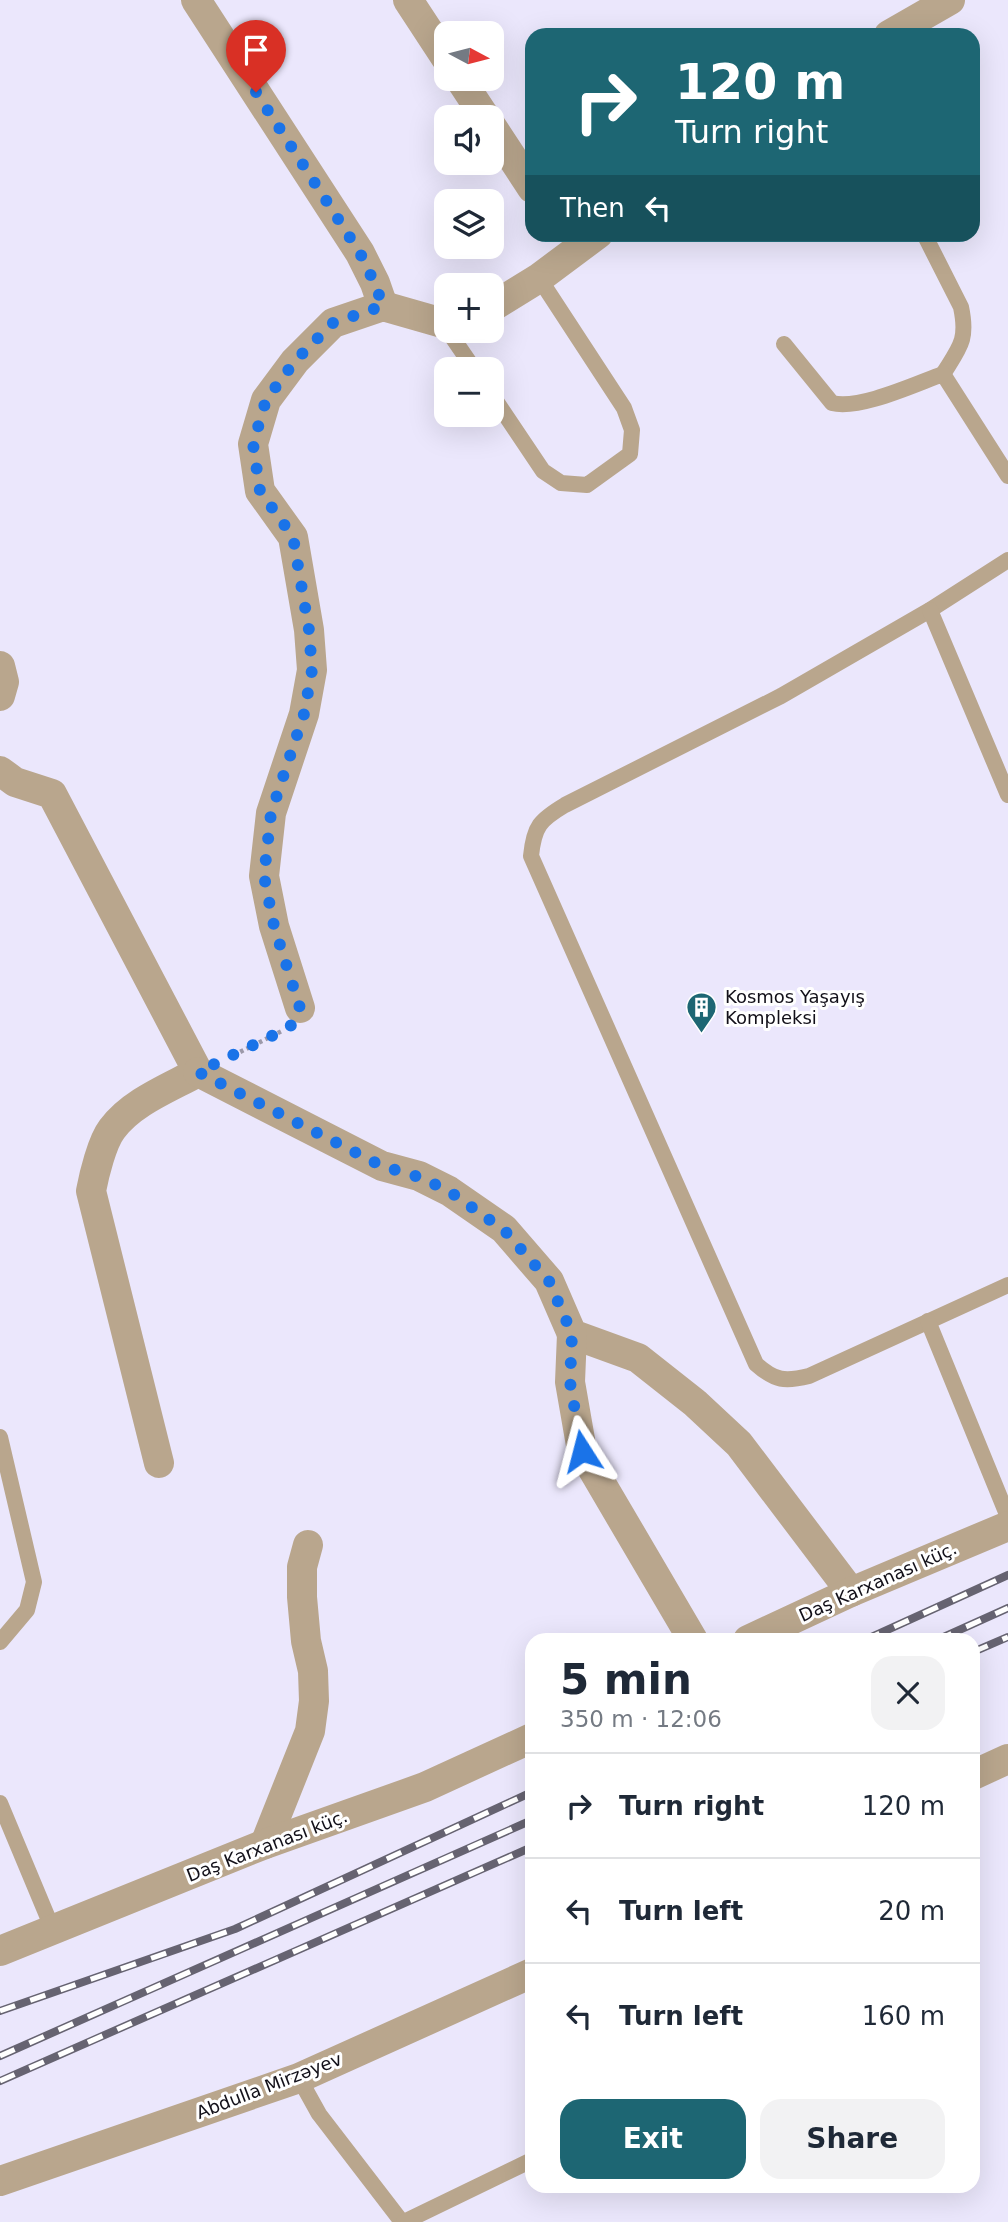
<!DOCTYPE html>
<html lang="en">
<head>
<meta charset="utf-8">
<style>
	body { margin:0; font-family:"DejaVu Sans",sans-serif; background:#f2f2f3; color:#1f2937; height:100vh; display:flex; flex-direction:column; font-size:26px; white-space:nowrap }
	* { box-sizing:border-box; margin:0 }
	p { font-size:23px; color:#747a83 }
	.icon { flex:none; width:38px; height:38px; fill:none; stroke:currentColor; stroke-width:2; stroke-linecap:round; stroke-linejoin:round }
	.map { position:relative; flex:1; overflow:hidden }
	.panel { position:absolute; left:525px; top:1633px; width:455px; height:560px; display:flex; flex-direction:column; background:#fff; border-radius:21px; box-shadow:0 7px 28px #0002 }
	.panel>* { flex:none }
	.banner { position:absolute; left:525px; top:28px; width:455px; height:214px; border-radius:21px; box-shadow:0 7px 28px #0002; background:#1d6673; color:#fff; overflow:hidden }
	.needle { width:46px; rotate:97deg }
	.tools { position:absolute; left:434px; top:21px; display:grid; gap:14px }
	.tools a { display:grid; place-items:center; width:70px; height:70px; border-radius:14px; background:#fff; box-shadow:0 7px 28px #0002; font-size:35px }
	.pin { position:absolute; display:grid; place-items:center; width:60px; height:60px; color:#fff; margin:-72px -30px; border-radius:50% 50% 50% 0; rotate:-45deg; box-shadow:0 0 7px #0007 }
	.pin .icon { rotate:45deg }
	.me { position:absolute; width:77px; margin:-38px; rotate:351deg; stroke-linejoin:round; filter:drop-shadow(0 0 5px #0008) }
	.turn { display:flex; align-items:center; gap:24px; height:147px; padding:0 35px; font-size:32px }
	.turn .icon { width:91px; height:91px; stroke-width:2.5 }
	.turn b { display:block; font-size:49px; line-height:60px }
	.then { display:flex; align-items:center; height:66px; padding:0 35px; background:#0003; gap:14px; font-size:26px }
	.round { display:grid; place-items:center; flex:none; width:74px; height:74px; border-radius:21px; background:#f2f2f3 }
	.head { display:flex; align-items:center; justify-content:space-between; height:119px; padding:0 35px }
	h1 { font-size:42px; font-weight:700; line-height:52px }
	.cta { display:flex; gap:14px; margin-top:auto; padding:14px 35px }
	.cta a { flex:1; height:80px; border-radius:21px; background:#1d6673; color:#fff; font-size:28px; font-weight:700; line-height:80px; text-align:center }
	.cta a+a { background:#f2f2f3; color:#1f2937 }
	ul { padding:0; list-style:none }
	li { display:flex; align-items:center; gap:21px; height:105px; padding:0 35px; border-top:2px solid #e0e1e3 }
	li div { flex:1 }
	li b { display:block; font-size:26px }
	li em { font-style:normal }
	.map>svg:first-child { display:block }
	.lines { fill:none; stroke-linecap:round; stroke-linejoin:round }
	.path { stroke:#9c99a9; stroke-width:4.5; stroke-dasharray:3.5 3.5; stroke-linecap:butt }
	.service { stroke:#b9a68d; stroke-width:16 }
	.minor { stroke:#b9a68d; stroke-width:30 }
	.rail-casing { stroke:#666371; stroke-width:8 }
	.rail { stroke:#fff; stroke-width:5; stroke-dasharray:16; stroke-linecap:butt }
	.route { stroke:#1a73e8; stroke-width:12; stroke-dasharray:0 21.6 }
	.labels { text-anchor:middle; stroke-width:6; stroke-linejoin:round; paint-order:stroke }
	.poi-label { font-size:18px; fill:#121019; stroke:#fff; text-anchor:start }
	.street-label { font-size:18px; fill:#121019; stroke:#fff }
</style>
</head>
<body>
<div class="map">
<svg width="1008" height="2222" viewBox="0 0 1008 2222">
	<rect width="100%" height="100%" fill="#ebe7fc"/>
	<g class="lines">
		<path class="path" d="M234,1055L282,1031"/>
		<g class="service">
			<path d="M924,234L961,307C968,340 960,347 943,374"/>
			<path d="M448,331L474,369"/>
			<path d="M784,344L832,403C860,410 915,384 943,374L1008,476"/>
			<path d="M492,395L543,471L561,483L587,485L630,454L632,430L624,408L539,278"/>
			<path d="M1008,560L930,610L781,696L565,805C540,820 534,826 531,856L756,1364C775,1381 785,1382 809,1376L1008,1285"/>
			<path d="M930,610L1008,795"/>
			<path d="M928,1321L1008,1517"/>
			<path d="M0,1437L34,1582L27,1610L0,1642"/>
			<path d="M0,1803L53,1930"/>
			<path d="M299,2078L319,2114L402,2222"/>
			<path d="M404,2222L532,2160"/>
		</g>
		<g class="minor">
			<path d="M196,0L360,253L375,283L383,306"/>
			<path d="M408,0L446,58"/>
			<path d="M889,35L950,0"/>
			<path d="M460,79L485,117"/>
			<path d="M492,127L532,188"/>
			<path d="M492,307L539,278L598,234"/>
			<path d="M0,666L4,682L0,696"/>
			<path d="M0,771L15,782L52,794L198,1072C169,1088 132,1102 112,1129C102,1142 94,1175 91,1191L159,1463"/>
			<path d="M300,1008L274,926L264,876L271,813L304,714L312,670L309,630L293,537L260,491L253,444L266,400L295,361L333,323L383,306L446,324"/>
			<path d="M198,1072L382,1166L419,1176L449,1191L504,1229L549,1281L572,1334L638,1358L695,1403L739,1444L851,1592"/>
			<path d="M572,1334L570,1382L582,1451L693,1640"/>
			<path d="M748,1640L851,1592L1008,1526"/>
			<path d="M973,1775L1008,1759"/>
			<path d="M265,1844L310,1731L314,1701L313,1671L306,1641L302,1597V1567L308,1545"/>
			<path d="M0,1951L265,1844L425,1787L532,1738"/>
			<path d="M0,2181L299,2078L532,1973"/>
		</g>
		<defs>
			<g id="rail">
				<path d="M865,1640L1008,1575"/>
				<path d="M937,1640L1008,1608"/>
				<path d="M973,1652L1008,1637"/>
				<path d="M0,2011L235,1929L532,1792"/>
				<path d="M0,2056L532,1820"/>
				<path d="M0,2081L532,1847"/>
			</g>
		</defs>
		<use href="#rail" class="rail-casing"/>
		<use href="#rail" class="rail"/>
	</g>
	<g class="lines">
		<path class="route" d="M256,92L360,253L375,284L383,306L333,323L295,361L266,400L253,444L260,491L293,537L309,630L312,670L304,714L271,813L264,876L274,926L300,1008L290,1027L198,1072L382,1166L419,1177L449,1191L504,1230L549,1281L572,1334L570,1382L582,1451"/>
	</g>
	<defs>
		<symbol id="building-pin" viewBox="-11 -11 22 30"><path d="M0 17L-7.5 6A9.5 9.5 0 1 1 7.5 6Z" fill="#1d6673" stroke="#fff"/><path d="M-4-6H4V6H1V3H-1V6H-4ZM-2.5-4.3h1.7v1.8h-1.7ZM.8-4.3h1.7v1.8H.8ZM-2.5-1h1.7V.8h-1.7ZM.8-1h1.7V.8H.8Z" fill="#fff"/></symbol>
	</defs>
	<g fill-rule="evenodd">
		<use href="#building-pin" x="684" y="990" width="35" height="47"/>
	</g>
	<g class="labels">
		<g class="poi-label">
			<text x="725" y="1003">Kosmos Yaşayış<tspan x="725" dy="21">Kompleksi</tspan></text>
		</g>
		<g class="street-label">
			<text transform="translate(878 1582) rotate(-24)" y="6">Daş Karxanası küç.</text>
			<text transform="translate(267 1846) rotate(-21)" y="6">Daş Karxanası küç.</text>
			<text transform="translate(269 2086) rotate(-21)" y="6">Abdulla Mirzəyev</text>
		</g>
	</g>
</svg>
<div class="tools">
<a><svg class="needle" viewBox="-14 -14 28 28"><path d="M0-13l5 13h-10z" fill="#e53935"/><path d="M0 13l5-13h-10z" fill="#747a83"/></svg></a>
<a><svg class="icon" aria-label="sound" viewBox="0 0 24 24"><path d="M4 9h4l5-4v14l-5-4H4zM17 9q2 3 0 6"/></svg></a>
<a><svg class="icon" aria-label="layers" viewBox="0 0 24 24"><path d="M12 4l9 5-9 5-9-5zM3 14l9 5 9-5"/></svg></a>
<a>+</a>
<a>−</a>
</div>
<div class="pin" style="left:256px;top:92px;background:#d93025"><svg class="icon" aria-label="arrive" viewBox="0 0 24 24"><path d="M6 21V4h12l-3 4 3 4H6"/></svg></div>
<svg class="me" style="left:582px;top:1451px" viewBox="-20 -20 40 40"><path d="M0-17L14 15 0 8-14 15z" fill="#1a73e8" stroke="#fff" stroke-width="4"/></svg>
<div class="banner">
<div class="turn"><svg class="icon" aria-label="right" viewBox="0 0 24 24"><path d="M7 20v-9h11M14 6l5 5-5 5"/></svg><div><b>120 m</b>Turn right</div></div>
<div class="then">Then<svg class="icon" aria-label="left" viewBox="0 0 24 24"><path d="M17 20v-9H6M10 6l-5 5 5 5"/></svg></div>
</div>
<section class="panel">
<div class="head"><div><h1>5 min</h1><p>350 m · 12:06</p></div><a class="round"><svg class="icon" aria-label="close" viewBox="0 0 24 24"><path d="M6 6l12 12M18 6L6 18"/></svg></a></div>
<ul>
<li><svg class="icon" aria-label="right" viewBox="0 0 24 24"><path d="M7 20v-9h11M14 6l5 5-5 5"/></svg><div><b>Turn right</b></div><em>120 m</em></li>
<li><svg class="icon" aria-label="left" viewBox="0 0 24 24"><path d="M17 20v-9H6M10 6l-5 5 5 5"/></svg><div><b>Turn left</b></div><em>20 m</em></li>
<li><svg class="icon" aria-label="left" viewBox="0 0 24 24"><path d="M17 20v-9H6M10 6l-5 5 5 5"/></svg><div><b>Turn left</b></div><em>160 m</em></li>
</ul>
<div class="cta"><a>Exit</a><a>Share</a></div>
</section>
</div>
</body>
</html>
